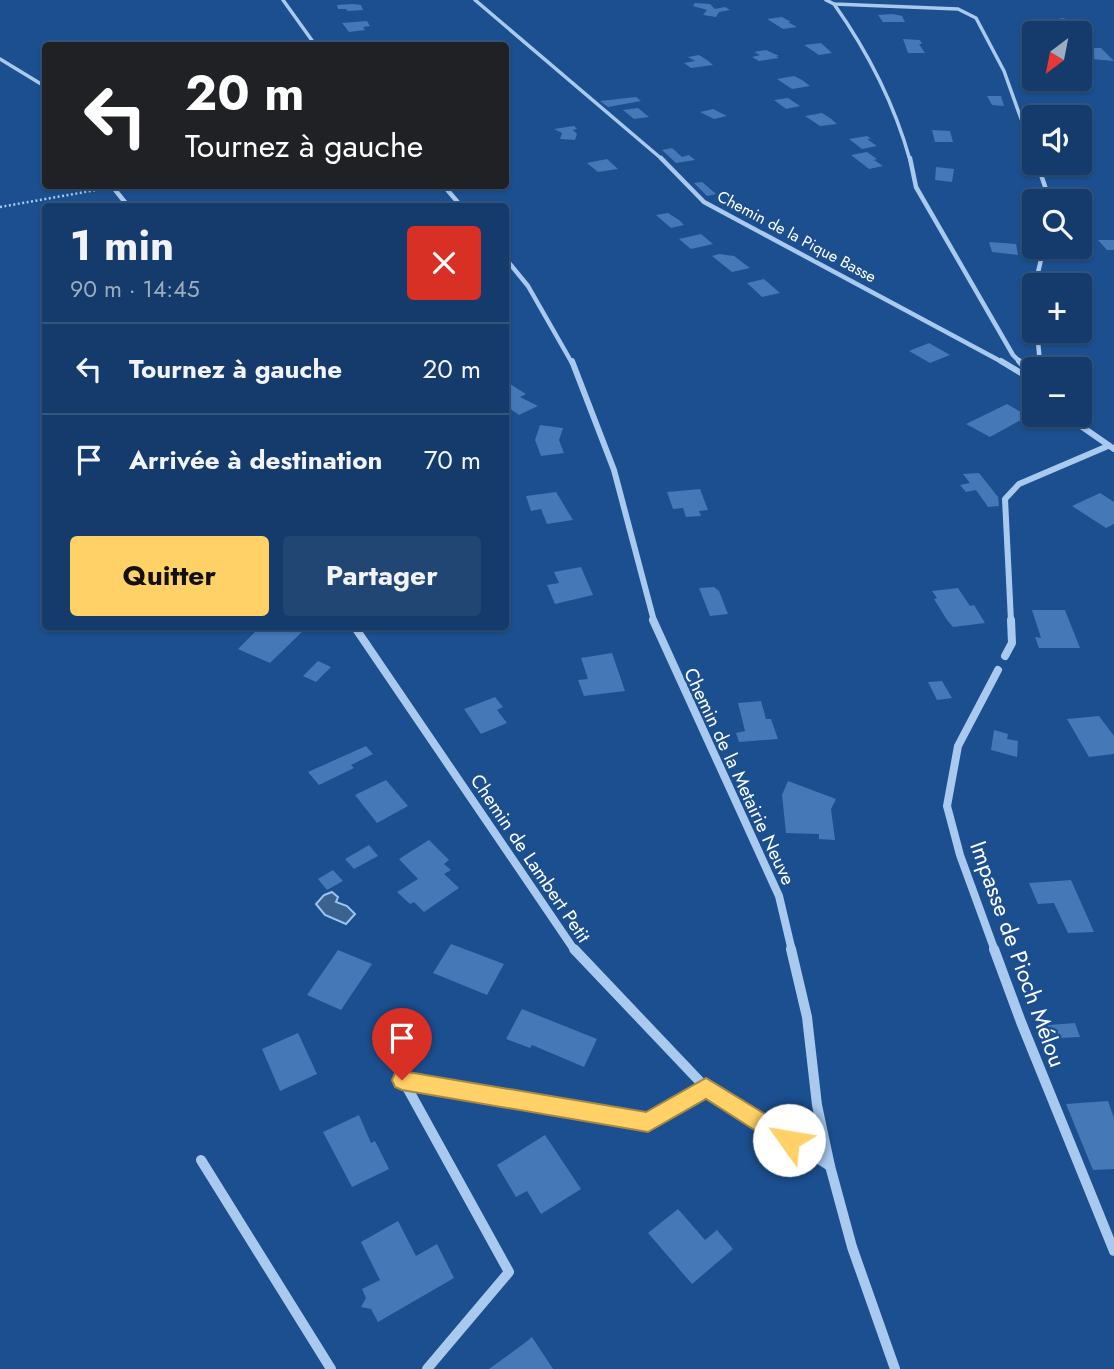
<!DOCTYPE html>
<html lang="fr">
<head>
<meta charset="utf-8">
<style>
	body { margin:0; font-family:Jost,sans-serif; background:#214673; color:#f1f3f6; height:100vh; display:flex; flex-direction:column; font-size:26px; white-space:nowrap }
	* { box-sizing:border-box; margin:0 }
	p { font-size:23px; color:#9dadc1 }
	.icon { flex:none; width:38px; height:38px; fill:none; stroke:currentColor; stroke-width:2; stroke-linecap:round; stroke-linejoin:round }
	.map { position:relative; flex:1; overflow:hidden }
	.side { position:absolute; left:42px; top:203px; width:467px; height:427px; display:flex; flex-direction:column; background:#143b6b; border-radius:7px; box-shadow:0 2px 5px #0004,0 0 0 2px #33557e }
	.side>* { flex:none }
	.banner { position:absolute; left:42px; top:42px; width:467px; height:147px; border-radius:7px; box-shadow:0 2px 5px #0004,0 0 0 2px #33557e; background:#202124; color:#fff; overflow:hidden }
	.needle { width:46px; rotate:212deg }
	.buttons { position:absolute; left:1022px; top:21px; display:grid; gap:14px }
	.buttons a { display:grid; place-items:center; width:70px; height:70px; border-radius:7px; background:#143b6b; box-shadow:0 2px 5px #0004,0 0 0 2px #33557e; font-size:35px }
	.pin { position:absolute; display:grid; place-items:center; width:60px; height:60px; color:#fff; margin:-72px -30px; border-radius:50% 50% 50% 0; rotate:-45deg; box-shadow:0 0 7px #0007 }
	.pin .icon { rotate:45deg }
	.me { position:absolute; width:77px; margin:-38px; rotate:302deg; stroke-linejoin:round; filter:drop-shadow(0 0 5px #0008) }
	.turn { display:flex; align-items:center; gap:24px; height:147px; padding:0 28px; font-size:32px }
	.turn .icon { width:91px; height:91px; stroke-width:2.5 }
	.turn b { display:block; font-size:49px; line-height:60px }
	.round { display:grid; place-items:center; flex:none; width:74px; height:74px; border-radius:7px; background:#214673 }
	.headline { display:flex; align-items:center; justify-content:space-between; height:119px; padding:0 28px }
	h1 { font-size:42px; font-weight:700; line-height:52px }
	.cta { display:flex; gap:14px; margin-top:auto; padding:14px 28px }
	.cta a { flex:1; height:80px; border-radius:7px; background:#ffd166; color:#111; font-size:28px; font-weight:700; line-height:80px; text-align:center }
	.cta a+a { background:#214673; color:#f1f3f6 }
	ul { padding:0; list-style:none }
	li { display:flex; align-items:center; gap:21px; height:91px; padding:0 28px; border-top:2px solid #33557e }
	li div { flex:1 }
	li b { display:block; font-size:26px }
	li em { font-style:normal }
	.map>svg:first-child { display:block }
	.water { fill:#3c6290; stroke:#9cc4f0; stroke-width:2 }
	.building { fill:#4478b7 }
	.lines { fill:none; stroke-linecap:round; stroke-linejoin:round }
	.path { stroke:#a9c9ee; stroke-width:2.5; stroke-dasharray:2 2.5; stroke-linecap:butt }
	.street-far4 { stroke:#a9c9ee; stroke-width:3.5 }
	.street-far3 { stroke:#a9c9ee; stroke-width:4.5 }
	.street-far2 { stroke:#a9c9ee; stroke-width:6 }
	.street-far1 { stroke:#a9c9ee; stroke-width:8 }
	.street { stroke:#a9c9ee; stroke-width:10 }
	.route { fill:#ffd166; stroke:#a68842; stroke-width:2 }
	.labels { text-anchor:middle; stroke-width:5; stroke-linejoin:round; paint-order:stroke }
	.far-street-label { font-size:16px; fill:#fff; stroke:#1b4f8f }
	.street-label { font-size:19px; fill:#fff; stroke:#1b4f8f }
	.near-street-label { font-size:23px; fill:#fff; stroke:#1b4f8f }
</style>
</head>
<body>
<div class="map">
<svg width="1114" height="1369" viewBox="0 0 1114 1369">
	<rect width="100%" height="100%" fill="#1b4f8f"/>
	<path class="water" d="M332,892L338,897L336,902L347,906L355,914L346,924L325,915L316,904L324,895Z"/>
	<g class="building">
		<path d="M695,3L710,4L715,9L725,7L730,10L719,12L716,17L703,15L707,10L693,6Z"/>
		<path d="M353,4L361,5L363,10L348,11L346,9H338L337,5Z"/>
		<path d="M893,14L902,16L905,22H883L878,15Z"/>
		<path d="M782,17L791,22H788L797,27L783,29L767,19Z"/>
		<path d="M1063,18L1086,27L1095,28L1073,31L1046,22Z"/>
		<path d="M367,21L370,26L363,27L365,30L349,32L342,23Z"/>
		<path d="M903,39L920,40L922,44H919L925,53H908Z"/>
		<path d="M821,43L832,53L819,55L804,45Z"/>
		<path d="M1086,48H1101L1114,61L1092,59L1084,51H1087Z"/>
		<path d="M766,50L779,56H776L779,58L759,61L752,57L760,55L754,52Z"/>
		<path d="M699,55L707,60L713,65L691,68L684,63L695,61L688,57Z"/>
		<path d="M794,76L802,80L810,86L792,89L777,79Z"/>
		<path d="M987,96H1001L1004,106L992,105Z"/>
		<path d="M636,97L641,101L608,107L600,101Z"/>
		<path d="M788,98L800,106L786,109L774,100Z"/>
		<path d="M638,108L649,117L634,119L623,110Z"/>
		<path d="M713,109L727,116L714,119L700,112Z"/>
		<path d="M822,113L830,118L837,124L820,126L805,116Z"/>
		<path d="M574,126L577,129L573,130L577,134L575,140L560,139L562,133L554,129Z"/>
		<path d="M932,130L950,131L953,142H935Z"/>
		<path d="M867,136L871,139H867L877,146L862,149L849,139Z"/>
		<path d="M672,148L682,157L689,155L695,160L676,163L662,150Z"/>
		<path d="M867,152L877,159L874,160L883,166L869,169L851,155Z"/>
		<path d="M607,159L618,169L598,172L587,163Z"/>
		<path d="M936,167L954,169L952,182L935,180Z"/>
		<path d="M702,182L708,187L716,194L707,196L694,183Z"/>
		<path d="M668,213L679,220L684,225L671,228L656,215Z"/>
		<path d="M701,234L713,244L691,249L679,239Z"/>
		<path d="M1098,240H1114V250H1107Z"/>
		<path d="M989,242L1016,244L1018,255L992,252Z"/>
		<path d="M719,254L734,256L750,268L732,272L712,256Z"/>
		<path d="M764,279L780,293L762,297L747,283Z"/>
		<path d="M929,343L950,355L930,363L909,351Z"/>
		<path d="M510,384L526,394L520,397L538,406L519,415L506,406V386Z"/>
		<path d="M1007,404L1028,416L990,437L966,424Z"/>
		<path d="M540,425L563,428L559,440L564,453L541,456L535,440Z"/>
		<path d="M979,473L998,497L999,506L988,507L976,490L966,492L960,485L970,483L963,474Z"/>
		<path d="M700,489L708,510L699,511L701,516L686,517L683,508L673,509L667,492Z"/>
		<path d="M556,492L573,520L547,524L541,509L531,511L526,496Z"/>
		<path d="M1100,493L1114,502V524L1106,528L1072,506Z"/>
		<path d="M581,567L593,595L555,604L547,585L559,583L554,572Z"/>
		<path d="M714,587L719,591L728,614L710,616L699,588Z"/>
		<path d="M958,588L970,606L974,605L985,623L953,627L947,620L934,599L937,598L932,591Z"/>
		<path d="M1032,610H1065L1080,648H1039L1035,637L1041,638Z"/>
		<path d="M261,626H295L304,630L270,663L238,649Z"/>
		<path d="M612,653L625,691L584,696L578,680L588,679L581,658Z"/>
		<path d="M318,661L331,667L316,682L303,676Z"/>
		<path d="M942,681L952,698L937,700L928,682Z"/>
		<path d="M495,697L503,707L497,710L507,723L481,734L464,709Z"/>
		<path d="M761,701L766,719H771L778,739L739,742L736,733L745,731L738,703Z"/>
		<path d="M1099,716L1114,736V754L1089,757L1067,719Z"/>
		<path d="M994,730L1008,734L1007,739L1018,741L1017,757L991,750Z"/>
		<path d="M366,746L373,754L351,765L354,768L319,785L308,772Z"/>
		<path d="M386,780L408,806L377,823L355,795Z"/>
		<path d="M788,781L836,799L831,809L835,840L819,839V834L786,833L782,795Z"/>
		<path d="M429,840L449,860L444,864L451,870L444,874L459,888L424,912L414,902L410,904L397,892L418,879L399,859Z"/>
		<path d="M369,845L378,856L354,869L345,859Z"/>
		<path d="M333,870L343,881L327,890L318,879Z"/>
		<path d="M1071,880L1094,932L1068,933L1054,903L1038,904L1029,883Z"/>
		<path d="M451,944L504,964L487,995L433,973Z"/>
		<path d="M338,950L372,964L341,1010L307,995Z"/>
		<path d="M522,1009L597,1039L584,1067L532,1045L530,1048L506,1039Z"/>
		<path d="M1075,1023L1080,1037L1042,1039L1036,1026Z"/>
		<path d="M298,1033L317,1074L280,1091L262,1049Z"/>
		<path d="M1108,1101L1114,1118V1169L1093,1170L1066,1104Z"/>
		<path d="M359,1115L371,1143L375,1141L389,1169L352,1187L323,1132Z"/>
		<path d="M545,1135L581,1189L541,1214L527,1191L516,1197L497,1165Z"/>
		<path d="M678,1209L705,1240L717,1230L733,1249L692,1284L648,1233Z"/>
		<path d="M398,1221L416,1256L437,1244L454,1278L378,1322L371,1309L361,1307L366,1298L362,1289L380,1280L361,1242Z"/>
		<path d="M532,1337L553,1369H489L526,1342Z"/>
	</g>
	<g class="lines">
		<path class="path" d="M0,207L102,189"/>
		<g class="street-far4">
			<path d="M283,0L316,46"/>
			<path d="M475,0L663,160"/>
			<path d="M826,0L834,4L958,9L976,18L1004,71L1034,155"/>
			<path d="M834,4C868,52 894,103 910,160"/>
			<path d="M0,59L46,87"/>
		</g>
		<g class="street-far3">
			<path d="M661,158L704,202L1004,363"/>
			<path d="M910,158L916,187L1013,355L1021,363"/>
			<path d="M1037,163L1050,201"/>
			<path d="M112,186L128,206"/>
			<path d="M444,186L461,206"/>
			<path d="M506,259L528,286L572,363"/>
			<path d="M1035,285L1044,247"/>
			<path d="M1034,291V296"/>
			<path d="M1037,331L1040,363"/>
		</g>
		<g class="street-far2">
			<path d="M572,361L614,470L654,621"/>
			<path d="M1001,361L1034,381"/>
			<path d="M1019,361L1034,377"/>
			<path d="M1040,361L1041,369"/>
			<path d="M1065,415L1114,449"/>
			<path d="M1011,621L1005,499L1019,484L1108,446"/>
		</g>
		<g class="street-far1">
			<path d="M653,620L779,896L792,951"/>
			<path d="M354,626L575,951"/>
			<path d="M1005,656L1012,643L1011,620"/>
			<path d="M995,951L960,855L947,806L958,746L998,670"/>
		</g>
		<g class="street">
			<path d="M574,949L706,1088L830,1166"/>
			<path d="M791,949L807,1017L817,1105L830,1166L852,1247L895,1369"/>
			<path d="M994,949L1021,1022L1114,1251"/>
			<path d="M201,1160L331,1369"/>
			<path d="M427,1369L509,1272L403,1080L648,1122L706,1088"/>
		</g>
	</g>
	<path class="route" d="M402,1071L646,1112L706,1078L796,1133L800,1140L796,1147L789,1150L781,1147L706,1099L648,1132L402,1090L395,1087L392,1080L395,1073Z"/>
	<g class="labels">
		<g class="far-street-label">
			<text transform="translate(797 236) rotate(28)" y="6">Chemin de la Pique Basse</text>
		</g>
		<g class="street-label">
			<text transform="translate(740 776) rotate(65)" y="7">Chemin de la Metairie Neuve</text>
			<text transform="translate(531 858) rotate(56)" y="7">Chemin de Lambert Petit</text>
		</g>
		<g class="near-street-label">
			<text transform="translate(1018 954) rotate(70)" y="8">Impasse de Pioch Mélou</text>
		</g>
	</g>
</svg>
<div class="buttons">
<a><svg class="needle" viewBox="-14 -14 28 28"><path d="M0-13l5 13h-10z" fill="#e53935"/><path d="M0 13l5-13h-10z" fill="#9dadc1"/></svg></a>
<a><svg class="icon" aria-label="sound" viewBox="0 0 24 24"><path d="M4 9h4l5-4v14l-5-4H4zM17 9q2 3 0 6"/></svg></a>
<a><svg class="icon" aria-label="search" viewBox="0 0 24 24"><circle cx="10" cy="10" r="6"/><path d="M15 15l6 6"/></svg></a>
<a>+</a>
<a>−</a>
</div>
<div class="pin" style="left:402px;top:1080px;background:#d93025"><svg class="icon" aria-label="arrive" viewBox="0 0 24 24"><path d="M6 21V4h12l-3 4 3 4H6"/></svg></div>
<svg class="me" style="left:789px;top:1140px" viewBox="-20 -20 40 40"><circle r="19" fill="#fff"/><path d="M0-13L10 11 0 6-10 11z" fill="#ffd166"/></svg>
<div class="banner">
<div class="turn"><svg class="icon" aria-label="left" viewBox="0 0 24 24"><path d="M17 20v-9H6M10 6l-5 5 5 5"/></svg><div><b>20 m</b>Tournez à gauche</div></div>
</div>
<section class="side">
<div class="headline"><div><h1>1 min</h1><p>90 m · 14:45</p></div><a class="round" style="background:#d93025;color:#fff"><svg class="icon" aria-label="close" viewBox="0 0 24 24"><path d="M6 6l12 12M18 6L6 18"/></svg></a></div>
<ul>
<li><svg class="icon" aria-label="left" viewBox="0 0 24 24"><path d="M17 20v-9H6M10 6l-5 5 5 5"/></svg><div><b>Tournez à gauche</b></div><em>20 m</em></li>
<li><svg class="icon" aria-label="arrive" viewBox="0 0 24 24"><path d="M6 21V4h12l-3 4 3 4H6"/></svg><div><b>Arrivée à destination</b></div><em>70 m</em></li>
</ul>
<div class="cta"><a>Quitter</a><a>Partager</a></div>
</section>
</div>
</body>
</html>
